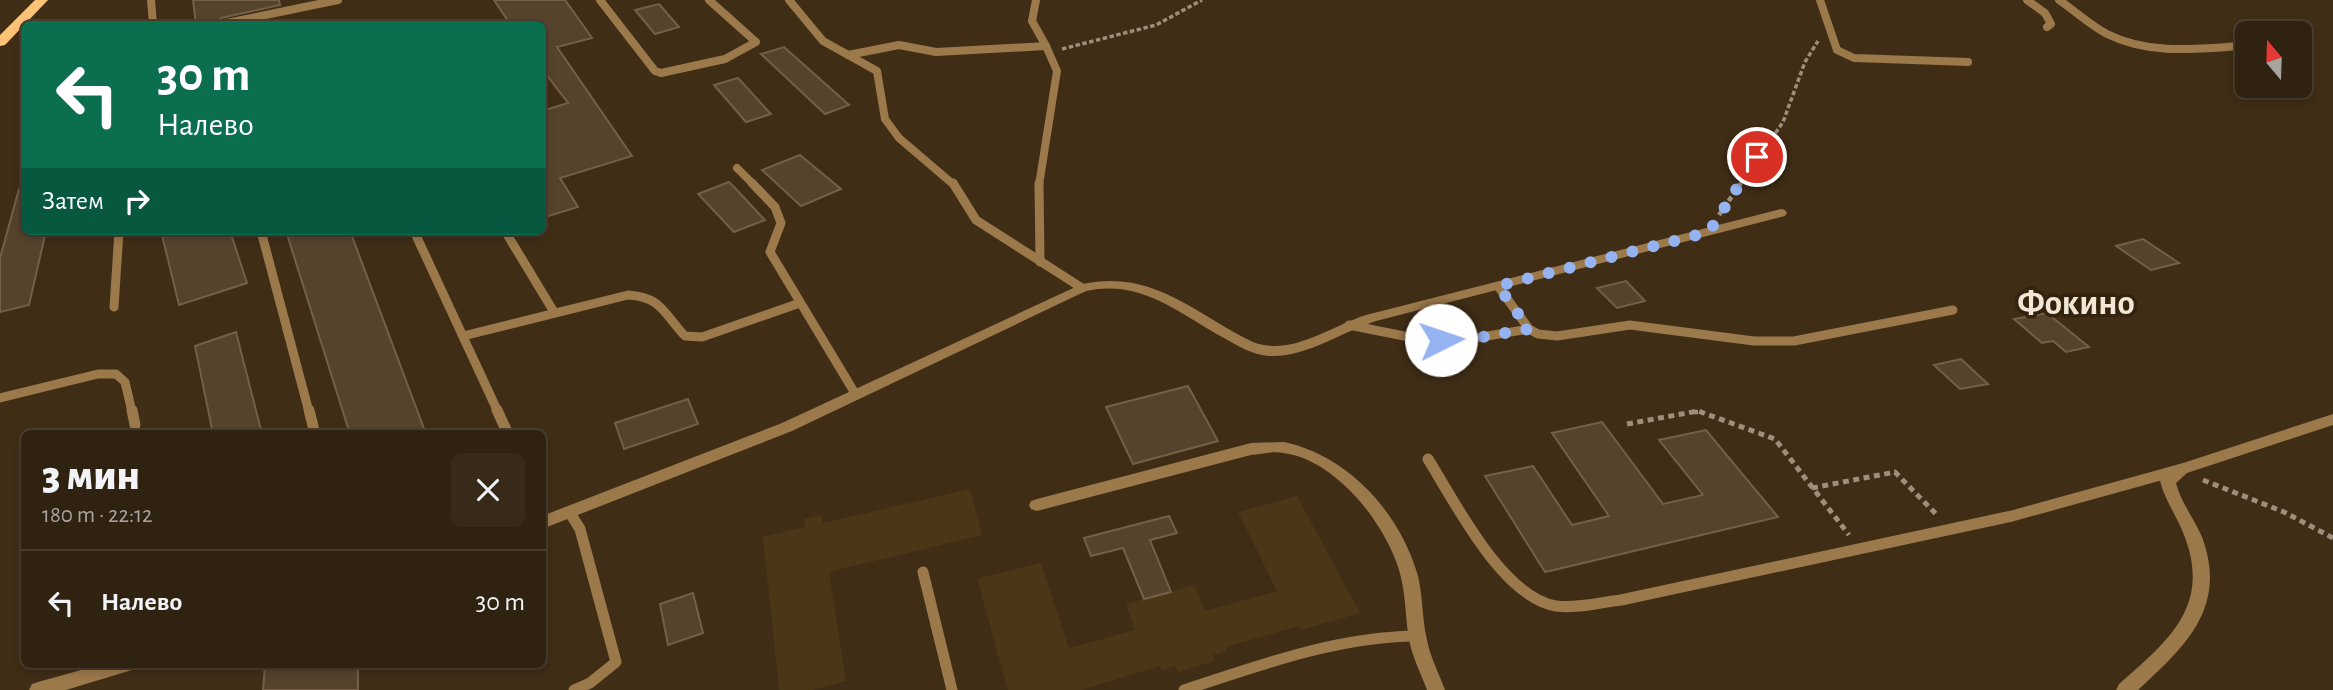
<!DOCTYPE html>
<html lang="ru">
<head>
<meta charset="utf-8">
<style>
	body { margin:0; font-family:"Alegreya Sans",sans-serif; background:#372a19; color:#f1f3f6; height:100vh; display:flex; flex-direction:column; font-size:26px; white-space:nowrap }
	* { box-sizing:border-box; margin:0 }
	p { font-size:23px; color:#a7a49f }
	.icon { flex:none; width:38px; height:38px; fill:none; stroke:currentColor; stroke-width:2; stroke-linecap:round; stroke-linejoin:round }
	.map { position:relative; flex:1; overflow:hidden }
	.drawer { position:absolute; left:21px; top:430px; width:525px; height:238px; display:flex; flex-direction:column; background:#2f2210; border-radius:10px; box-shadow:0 4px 10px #0003,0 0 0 2px #4a3f30 }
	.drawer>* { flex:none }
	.guide { position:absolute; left:21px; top:21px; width:525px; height:214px; border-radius:10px; box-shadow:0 4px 10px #0003,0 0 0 2px #4a3f30; background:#0b6e4f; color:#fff; overflow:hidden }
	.needle { width:46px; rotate:341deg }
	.fabs { position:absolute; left:2235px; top:21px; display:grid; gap:14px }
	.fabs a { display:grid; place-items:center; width:77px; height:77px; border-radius:10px; background:#2f2210; box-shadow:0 4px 10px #0003,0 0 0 2px #4a3f30; font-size:35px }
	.pin { position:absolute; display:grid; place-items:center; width:60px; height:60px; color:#fff; margin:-30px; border:4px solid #fff; border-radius:50%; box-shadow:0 2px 7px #0007 }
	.me { position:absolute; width:77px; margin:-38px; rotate:86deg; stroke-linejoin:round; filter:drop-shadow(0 0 5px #0008) }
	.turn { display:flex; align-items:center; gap:24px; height:147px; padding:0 21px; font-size:32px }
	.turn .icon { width:91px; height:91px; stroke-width:2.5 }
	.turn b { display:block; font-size:49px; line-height:60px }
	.then { display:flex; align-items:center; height:66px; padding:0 21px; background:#0003; gap:14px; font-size:26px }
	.round { display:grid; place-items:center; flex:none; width:74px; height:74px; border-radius:10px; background:#372a19 }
	.overview { display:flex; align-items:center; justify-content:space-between; height:119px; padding:0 21px }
	h1 { font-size:42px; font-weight:800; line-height:52px }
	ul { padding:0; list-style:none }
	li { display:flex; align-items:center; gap:21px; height:105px; padding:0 21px; border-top:2px solid #4a3f30 }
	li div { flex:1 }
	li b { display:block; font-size:26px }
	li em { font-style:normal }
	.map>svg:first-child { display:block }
	.built { fill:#4c3618 }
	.building { fill:#56432c; stroke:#746048; stroke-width:2 }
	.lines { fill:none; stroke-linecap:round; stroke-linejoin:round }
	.path-far2 { stroke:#9d8f7c; stroke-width:3.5; stroke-dasharray:4.5 2.5; stroke-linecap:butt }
	.path-far1 { stroke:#9d8f7c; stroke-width:4.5; stroke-dasharray:5 3.5; stroke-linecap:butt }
	.path { stroke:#9d8f7c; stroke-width:5; stroke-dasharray:6 4.5; stroke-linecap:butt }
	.service-far2 { stroke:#9c794b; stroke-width:8 }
	.service-far1 { stroke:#9c794b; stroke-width:9 }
	.service { stroke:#9c794b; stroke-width:11 }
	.minor { fill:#9c794b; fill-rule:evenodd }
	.primary { fill:#fec377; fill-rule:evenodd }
	.route { stroke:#95b2f1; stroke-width:12; stroke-dasharray:0 21.6 }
	.labels { text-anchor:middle; stroke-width:7; stroke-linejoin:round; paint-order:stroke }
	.district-label { font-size:35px; font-weight:bold; fill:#f1e6d8; stroke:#34230c }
</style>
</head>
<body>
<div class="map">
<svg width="2333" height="690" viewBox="0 0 2333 690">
	<rect width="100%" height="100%" fill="#3f2d16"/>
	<g class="built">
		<path d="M970,489L982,535L829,572L846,681L812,690H779L763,537L805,527L804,519L821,515L823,523Z"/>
		<path d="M1297,496L1360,613L1301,630L1299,626L1226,647L1227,651L1213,655L1215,661L1178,672L1176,666L1162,670L1160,666L1081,690H1008L977,579L1041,563L1069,648L1135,630L1126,604L1144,599L1194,585L1205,611L1277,591L1238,512Z"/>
	</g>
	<g class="building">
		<path d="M193,0H279L280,5L221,18L216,24H196Z"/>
		<path d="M494,0H565L592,38L557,47L632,156L560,178L578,207L542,218V111L568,103L542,69V24H510Z"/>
		<path d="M659,4L679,27L655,34L635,10Z"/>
		<path d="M784,47L849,105L825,114L761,54Z"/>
		<path d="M738,78L771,114L746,122L714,85Z"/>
		<path d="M800,155L841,189L801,206L762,170Z"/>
		<path d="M729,182L734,187L765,220L734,232L698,194Z"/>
		<path d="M19,189H24V231H46L29,305L0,312V258Z"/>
		<path d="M161,231H230L247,283L179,305Z"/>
		<path d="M286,231H350L426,434H350Z"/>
		<path d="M2143,239L2179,263L2151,270L2116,246Z"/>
		<path d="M1626,281L1645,301L1617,308L1597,288Z"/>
		<path d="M2047,313L2089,347L2066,352L2053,341L2042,343L2014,319Z"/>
		<path d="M236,332L262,434H213L195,346Z"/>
		<path d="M1961,359L1988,384L1960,389L1934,365Z"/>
		<path d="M1188,386L1218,441L1133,464L1106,407Z"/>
		<path d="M688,399L698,424L624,449L615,423Z"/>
		<path d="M1602,422L1663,504L1703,495L1659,440L1706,430L1778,517L1545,572L1485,476L1533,466L1572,525L1609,516L1552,433Z"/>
		<path d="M1169,516L1177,533L1150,540L1171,592L1144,599L1123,548L1091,556L1084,538Z"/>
		<path d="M693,593L703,633L668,645L660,604Z"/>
		<path d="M265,665H358V690H263Z"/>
	</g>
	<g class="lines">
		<g class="path-far2">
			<path d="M1062,49L1156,25L1202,0"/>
			<path d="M1740,185L1783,122L1805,62L1818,41"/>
		</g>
		<g class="path-far1">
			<path d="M1719,215L1741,183"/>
			<path d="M1693,412H1700"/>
		</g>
		<g class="path">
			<path d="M1627,424L1698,411L1775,439L1849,535"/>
			<path d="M2203,480L2284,512L2333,538"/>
			<path d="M1812,488L1895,472L1938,516"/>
		</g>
		<g class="service-far2">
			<path d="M151,0L153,24"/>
			<path d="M600,0L655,71L661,73L725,59L756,42L709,0"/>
			<path d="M789,0L823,41L877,71L885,119L899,138L954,185"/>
			<path d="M1036,0L1032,21L1046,46"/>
			<path d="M1820,0L1837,50L1854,58L1968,62"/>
			<path d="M2027,0L2045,13L2051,24L2047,27"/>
			<path d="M2059,0C2075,11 2090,25 2107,34C2149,55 2196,49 2240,46"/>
			<path d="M222,24L338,0"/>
			<path d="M848,55L899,45L936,52L1046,46L1057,71L1039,185"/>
			<path d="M737,168L754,185"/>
		</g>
		<g class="service-far1">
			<path d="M752,183L775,207L781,223L770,252L856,395"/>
			<path d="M953,183L976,220L1082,288"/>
			<path d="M1039,183L1040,262"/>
			<path d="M261,231L309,412"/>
			<path d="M414,231L498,412"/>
			<path d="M505,231L554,312"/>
			<path d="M1498,286L1529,329L1538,334L1557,336L1630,325L1754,341H1794L1953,310"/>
			<path d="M114,307L119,231"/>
			<path d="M1349,325L1424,340L1458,341L1529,329"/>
			<path d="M463,336L628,295C662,297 664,314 685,336L702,337L800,303"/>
			<path d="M0,398L98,374H116L125,382L132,412"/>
		</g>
		<g class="service">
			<path d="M132,410L135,425"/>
			<path d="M309,410L315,434"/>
			<path d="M497,410L508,434"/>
			<path d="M1428,459C1455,502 1502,597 1556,606C1576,609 1602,602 1621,600L2012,516L2182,469"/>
			<path d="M570,513L580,529L616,662L590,683L574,690"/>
			<path d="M923,572L952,690"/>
			<path d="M1184,690C1261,665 1335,637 1417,636"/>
		</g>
		<g class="minor">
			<path d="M1781,209L1785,210L1787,213L1785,216L1376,321C1341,332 1306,358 1269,356C1253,355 1238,346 1224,338C1178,313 1142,279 1086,291L792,431L542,529V516L782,423L1082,284C1154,269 1193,313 1253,342C1291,357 1331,326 1366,315Z"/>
			<path d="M2333,414V425L2187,473L2176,483C2181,503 2194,518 2202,537C2228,607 2186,646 2138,690H2116L2119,684C2168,641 2212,606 2184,535C2177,516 2165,501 2160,481L2177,465Z"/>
			<path d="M1284,442C1349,456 1400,513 1418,576C1423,597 1422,619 1427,640C1430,657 1439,673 1445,690H1427C1421,673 1412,657 1409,639C1405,616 1406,593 1399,570C1385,523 1335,459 1283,453C1273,451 1262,454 1251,455L1037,511L1031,509L1029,505L1031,501L1037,499L1251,443Z"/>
			<path d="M99,665H135L132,670L66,690H29L32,684L38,682Z"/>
		</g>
		<path class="primary" d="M35,0H48L5,45L0,46V35Z"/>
	</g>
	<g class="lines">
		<path class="route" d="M1441,340L1458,341L1529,329L1498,286L1709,232L1757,157"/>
	</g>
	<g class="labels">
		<g class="district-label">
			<text x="2076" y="314">Фокино</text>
		</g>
	</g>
</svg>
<div class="fabs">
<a><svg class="needle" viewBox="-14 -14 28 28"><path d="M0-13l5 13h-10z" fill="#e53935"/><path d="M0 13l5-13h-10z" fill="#a7a49f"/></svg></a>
</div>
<div class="pin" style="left:1757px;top:157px;background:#d93025"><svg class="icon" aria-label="arrive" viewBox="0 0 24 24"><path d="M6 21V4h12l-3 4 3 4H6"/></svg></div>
<svg class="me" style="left:1441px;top:340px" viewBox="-20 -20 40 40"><circle r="19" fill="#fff"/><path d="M0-13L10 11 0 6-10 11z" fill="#95b2f1"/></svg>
<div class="guide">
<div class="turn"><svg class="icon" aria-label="left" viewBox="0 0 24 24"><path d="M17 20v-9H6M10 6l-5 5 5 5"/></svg><div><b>30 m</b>Налево</div></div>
<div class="then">Затем<svg class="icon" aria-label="right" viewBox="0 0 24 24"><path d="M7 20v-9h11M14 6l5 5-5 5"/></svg></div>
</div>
<section class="drawer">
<div class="overview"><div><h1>3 мин</h1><p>180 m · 22:12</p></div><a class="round"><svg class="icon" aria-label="close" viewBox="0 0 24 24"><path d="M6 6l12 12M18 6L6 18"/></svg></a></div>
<ul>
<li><svg class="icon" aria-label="left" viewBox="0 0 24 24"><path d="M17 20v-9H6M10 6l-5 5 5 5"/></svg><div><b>Налево</b></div><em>30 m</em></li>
</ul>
</section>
</div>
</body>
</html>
